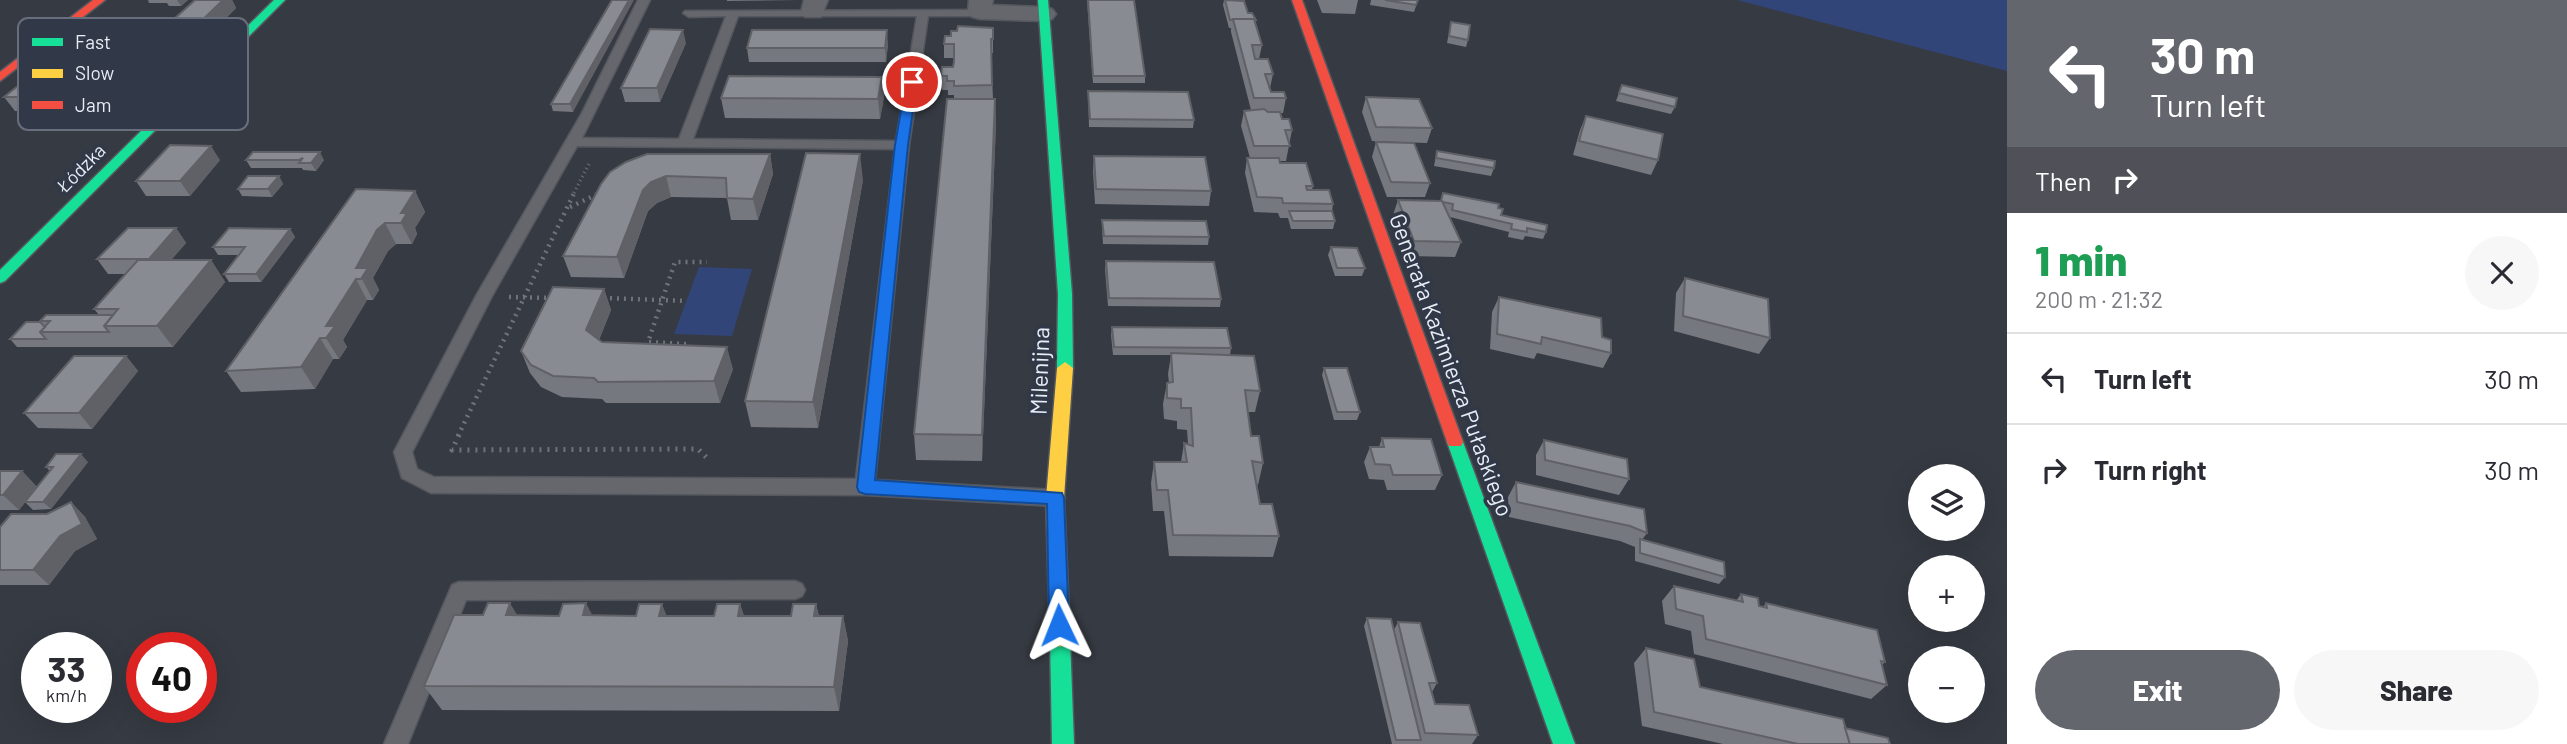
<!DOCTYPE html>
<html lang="en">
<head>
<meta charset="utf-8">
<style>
	body { margin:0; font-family:Barlow,sans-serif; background:#f7f7f7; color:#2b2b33; height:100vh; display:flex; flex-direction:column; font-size:26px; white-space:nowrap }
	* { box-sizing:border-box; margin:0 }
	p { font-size:23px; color:#7c7c81 }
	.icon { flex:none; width:38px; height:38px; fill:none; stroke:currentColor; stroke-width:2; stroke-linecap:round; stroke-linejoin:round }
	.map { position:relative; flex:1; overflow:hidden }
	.drawer { display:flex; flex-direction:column; background:#fff; width:560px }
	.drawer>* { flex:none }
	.banner { background:#64666e; color:#fff; overflow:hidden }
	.fabs { position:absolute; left:1908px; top:464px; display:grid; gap:14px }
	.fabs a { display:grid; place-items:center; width:77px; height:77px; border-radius:50%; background:#fff; box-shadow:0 7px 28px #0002; font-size:35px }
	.speed { position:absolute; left:21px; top:632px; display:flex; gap:14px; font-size:35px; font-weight:700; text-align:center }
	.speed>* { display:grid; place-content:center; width:91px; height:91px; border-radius:50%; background:#fff; box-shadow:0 7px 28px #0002; line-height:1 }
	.speed small { font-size:18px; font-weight:400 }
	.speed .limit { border:10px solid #d22; background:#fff; color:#111 }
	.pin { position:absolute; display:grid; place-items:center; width:60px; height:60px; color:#fff; margin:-30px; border:4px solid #fff; border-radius:50%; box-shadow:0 2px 7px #0007 }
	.me { position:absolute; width:77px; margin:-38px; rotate:358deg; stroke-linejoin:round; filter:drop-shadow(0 0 5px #0008) }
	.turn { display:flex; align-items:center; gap:24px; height:147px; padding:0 28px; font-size:32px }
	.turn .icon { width:91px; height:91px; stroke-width:2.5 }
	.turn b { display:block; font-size:49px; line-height:60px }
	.then { display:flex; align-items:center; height:66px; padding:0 28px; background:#0003; gap:14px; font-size:26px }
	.round { display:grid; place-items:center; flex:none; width:74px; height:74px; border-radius:37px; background:#f7f7f7 }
	.headline { display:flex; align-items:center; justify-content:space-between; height:119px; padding:0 28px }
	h1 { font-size:42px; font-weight:800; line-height:52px; color:#1e9e55 }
	.action { display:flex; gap:14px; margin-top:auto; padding:14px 28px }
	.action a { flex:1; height:80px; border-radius:42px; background:#64666e; color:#fff; font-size:28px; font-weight:800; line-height:80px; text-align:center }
	.action a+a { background:#f7f7f7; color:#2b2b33 }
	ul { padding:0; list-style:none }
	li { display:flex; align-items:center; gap:21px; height:91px; padding:0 28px; border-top:2px solid #e1e1e2 }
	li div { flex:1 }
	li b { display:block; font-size:26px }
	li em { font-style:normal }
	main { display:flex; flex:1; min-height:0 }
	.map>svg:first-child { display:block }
	.green { fill:#324578 }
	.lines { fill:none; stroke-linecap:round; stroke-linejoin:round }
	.lane-casing { stroke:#54575e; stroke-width:3 }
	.street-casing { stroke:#54575e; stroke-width:3 }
	.fast-casing { stroke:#54575e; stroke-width:3 }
	.slow-casing { stroke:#54575e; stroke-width:3 }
	.jam-casing { stroke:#54575e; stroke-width:3 }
	.path-far2 { stroke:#707378; stroke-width:3.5; stroke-dasharray:1 3.5; stroke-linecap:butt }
	.path-far1 { stroke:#707378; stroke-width:4.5; stroke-dasharray:2 5; stroke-linecap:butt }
	.path { stroke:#707378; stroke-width:5; stroke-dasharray:2 6; stroke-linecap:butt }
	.lane { fill:#65676d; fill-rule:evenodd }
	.street { fill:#65676d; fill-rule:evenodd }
	.fast { fill:#16e098; fill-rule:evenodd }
	.slow { fill:#ffcf43; fill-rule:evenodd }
	.jam { fill:#f24e42; fill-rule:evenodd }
	.wall { fill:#75787e }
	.shaded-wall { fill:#5f6166 }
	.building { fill:#888b92; stroke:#5f6166; stroke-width:2 }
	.route { fill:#1a73e8; stroke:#114b97; stroke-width:2 }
	.labels { text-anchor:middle; stroke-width:7; stroke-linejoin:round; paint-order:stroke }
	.far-street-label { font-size:19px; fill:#e8edf6; stroke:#313847 }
	.street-label { font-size:23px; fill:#e8edf6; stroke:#313847 }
	.key { fill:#313847; stroke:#686e7c; stroke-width:2 }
	.key-label { font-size:19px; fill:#e8edf6 }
</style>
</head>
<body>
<main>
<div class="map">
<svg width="2007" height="744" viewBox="0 0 2007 744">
	<rect width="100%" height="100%" fill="#363a42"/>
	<g class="green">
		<path d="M1737,0H2007V71Z"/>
		<path d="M699,267L752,269L732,336L674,334Z"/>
	</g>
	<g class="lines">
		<defs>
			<g id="lane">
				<path d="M638,0H650L582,138L679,139L726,16L689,17L683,13L685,11L984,10V14L980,16H928L909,145L875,480L1055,490L1062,493L1065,498L1062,503L1055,506L865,495L431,493L402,478L394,452L476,296L582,113ZM738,16H917L896,141L693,139ZM577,146L895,149L856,479L434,477L417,469L412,452L492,296Z"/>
				<path d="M795,581L802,584L805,590L802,596L795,599L466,600L408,744H384L452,585L459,582Z"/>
			</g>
			<g id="street">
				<path d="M804,0H828L821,17H805L801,12Z"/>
				<path d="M969,0H993L992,5L1044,7L1052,9L1056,14L1052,19L1044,21L980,19L972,17L968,12Z"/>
			</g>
			<g id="fast">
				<path d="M274,0H285L5,281L0,283V270Z"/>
				<path d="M1038,0H1048L1072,294L1073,368L1065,374L1057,368L1058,294Z"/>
				<path d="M1455,436L1461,438L1463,442L1575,744H1553L1447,442L1449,438Z"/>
				<path d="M1060,629L1067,632L1070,638L1074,744H1052L1050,638L1053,632Z"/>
			</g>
			<path id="slow" d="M1065,362L1073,368L1064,498L1070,638L1067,644L1060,647L1053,644L1050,638L1046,498L1057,368Z"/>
			<g id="jam">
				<path d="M93,0H105L0,81V72Z"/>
				<path d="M1292,0H1302L1463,442L1461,446H1449L1447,442Z"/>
			</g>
		</defs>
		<use href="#lane" class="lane-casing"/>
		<use href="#street" class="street-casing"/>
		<use href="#fast" class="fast-casing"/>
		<use href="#slow" class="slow-casing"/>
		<use href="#jam" class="jam-casing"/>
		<path class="path-far2" d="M574,193L589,164"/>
		<g class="path-far1">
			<path d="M570,207L600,193"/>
			<path d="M509,297L553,298"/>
			<path d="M603,298L686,301"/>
			<path d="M686,344L648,342L675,262H707"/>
			<path d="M458,436L575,191"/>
		</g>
		<path class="path" d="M459,435L452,450L698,449L710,461"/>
		<use href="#lane" class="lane"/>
		<use href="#street" class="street"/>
		<use href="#fast" class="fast"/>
		<use href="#slow" class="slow"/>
		<use href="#jam" class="jam"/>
	</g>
	<g class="wall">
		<path d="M148,0H188L181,6H169L167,3H149Z"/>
		<path d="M195,0H232L236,8L201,43H171L163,29Z"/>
		<path d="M612,0L573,112L553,111L551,104Z"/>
		<path d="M727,0H798L727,1Z"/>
		<path d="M1087,0H1134L1145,76V83H1093Z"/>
		<path d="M1224,0H1238L1248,13L1256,20L1255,24L1262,45L1259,59L1273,74L1270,88L1271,92L1286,98L1283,113H1280L1282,119L1292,130L1286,161H1279L1280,163L1313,186L1312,190L1333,204L1332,211L1335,221L1333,229H1291L1288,218H1280L1278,213L1254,212L1245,173L1247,158H1250L1241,126L1244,111L1251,110L1231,32V28H1229L1223,5Z"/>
		<path d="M1317,0H1358L1355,14L1322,13Z"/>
		<path d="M1371,0H1418L1414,12L1370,5Z"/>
		<path d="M1451,22L1468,40L1466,47L1447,43Z"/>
		<path d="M993,28V53H991L993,99H982H995L996,124L982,461L916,460L914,434L954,99V95H948V90H942L941,76L953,67L954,62V58H944V44Z"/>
		<path d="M139,31L143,39L135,46L138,50L132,56H96L91,49L104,43Z"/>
		<path d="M686,43L660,102H625L621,88Z"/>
		<path d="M888,44L886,62H749L747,48Z"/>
		<path d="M81,48L90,62L78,72L86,84L55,111H15L4,97L28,78L18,64Z"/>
		<path d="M882,77L884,97L880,119L725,118L721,98Z"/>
		<path d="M1622,85L1675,107L1671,114L1616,101Z"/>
		<path d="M1088,91L1194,120L1193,128L1089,127Z"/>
		<path d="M1366,97L1432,128L1427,143L1372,141L1362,112Z"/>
		<path d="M1586,116L1658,160L1651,175L1573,155L1580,130Z"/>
		<path d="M1376,142L1430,183L1425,197H1387L1372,157Z"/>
		<path d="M1437,151L1494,168L1491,176L1434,166Z"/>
		<path d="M770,154L773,174L758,220H731L727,198L671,197L657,203L648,211L624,278L571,277L563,256L601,184Z"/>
		<path d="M1094,156L1211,191L1209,206L1095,204L1093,171Z"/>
		<path d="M220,160L190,196H146L136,181Z"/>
		<path d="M246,160H324L316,171L303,170L302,168H251Z"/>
		<path d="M279,176L283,184L272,197L242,196L238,189Z"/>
		<path d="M863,180L818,428L751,427L745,401Z"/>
		<path d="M415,191L425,212L415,228L417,234L412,244H396L388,251L373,278L379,290L373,300H367L343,340L347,347L339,359H333L315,389L241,392L226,371Z"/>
		<path d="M1443,193L1498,208L1501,215L1546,232L1543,239L1525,236L1523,240L1508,237L1509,232L1450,217L1461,242L1455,257L1409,256L1393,215L1398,200L1441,201Z"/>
		<path d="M1102,220L1209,237L1208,245L1103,244L1102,228Z"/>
		<path d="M176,228L186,243L171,260H211L225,282L173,347H17L10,339L40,322L99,315L94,309L125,274H108L97,259Z"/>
		<path d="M290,229L295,237L261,282H229L224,274L239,255H218L213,247Z"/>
		<path d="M1331,247L1365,268L1362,276H1335L1328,255Z"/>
		<path d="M1106,261L1221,299L1220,307L1108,306L1105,269Z"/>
		<path d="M1685,278L1770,338L1759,354L1674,331L1676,293Z"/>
		<path d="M604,289L611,310L599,340L602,342L733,369L720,403H606L602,399L562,397L541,387L530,373L521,351Z"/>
		<path d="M1499,297L1602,337L1611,353L1603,368L1537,353L1534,359L1490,349L1492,312Z"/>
		<path d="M1112,327L1231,348L1230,355L1260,391L1255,412H1248L1251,436L1263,463L1258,485L1257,484L1260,504L1279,536L1273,557L1169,556L1164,511H1153L1151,483L1154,462H1181L1184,443L1188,444L1187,430L1177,429V421L1164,419L1163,404L1167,383H1169L1168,374L1171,355H1113L1111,335Z"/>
		<path d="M126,356L138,371L92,429L38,428L24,413Z"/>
		<path d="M1324,368L1360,412L1357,420H1334L1322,375Z"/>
		<path d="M1382,438L1442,475L1435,490H1387L1384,480L1369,479L1364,462L1370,447H1379Z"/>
		<path d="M1544,440L1629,479L1619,495L1536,475V455Z"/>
		<path d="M88,462L51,509L33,510L25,502L50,471L46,467Z"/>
		<path d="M0,471H22L37,487L19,510H0Z"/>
		<path d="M1516,482L1647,533L1642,540L1725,577L1719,584L1635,561V547L1620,541L1509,517L1508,497Z"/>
		<path d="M71,502L85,517L97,539L75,551L49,585H0V527L47,514Z"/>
		<path d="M1674,586L1736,601L1741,594L1759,606L1763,607L1766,603L1885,662L1882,665L1887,685L1871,699L1694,654L1691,631L1665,624L1662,601Z"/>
		<path d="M740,604L744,616H791L816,604L819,616H843L848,641L839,711L442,710L424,686L517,615L714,616Z"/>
		<path d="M1367,618L1394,630L1398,622L1437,683L1432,692L1435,704L1478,735L1472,744H1392L1364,626Z"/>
		<path d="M1646,648L1700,687L1845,728L1890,744H1723L1642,726L1634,663Z"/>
	</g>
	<g class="shaded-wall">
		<path d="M177,0H188L181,6Z"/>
		<path d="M223,0H232L236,8L201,43L193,29Z"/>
		<path d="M629,0H634L573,112L570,104Z"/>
		<path d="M683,30L686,43L660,102L657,88Z"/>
		<path d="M887,30L888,44L886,62L885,48Z"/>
		<path d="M139,31L143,39L135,46L138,50L132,56L125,43Z"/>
		<path d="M81,48L90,62L78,72L86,84L55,111L44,97L69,76L61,64Z"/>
		<path d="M882,77L884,97L880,119L878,99Z"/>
		<path d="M995,99L996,124L982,461V435Z"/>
		<path d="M211,146L220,160L190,196L180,181Z"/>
		<path d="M320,152L324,160L316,171L311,163Z"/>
		<path d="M770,154L773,174L758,220L753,199Z"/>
		<path d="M860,154L863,180L818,428L813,402Z"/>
		<path d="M279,176L283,184L272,197L268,189Z"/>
		<path d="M666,176L671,197L657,203L648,211L624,278L617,257L643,190L651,182Z"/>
		<path d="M415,191L425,212L415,228L417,234L412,244L401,223V213Z"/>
		<path d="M385,223L396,244L388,251L373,278L379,290L373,300L356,268L377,230Z"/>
		<path d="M176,228L186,243L159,274L149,259Z"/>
		<path d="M290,229L295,237L261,282L256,274Z"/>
		<path d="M211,260L225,282L173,347L157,326Z"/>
		<path d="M356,279L367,300L343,340L347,347L339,359L326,338V326Z"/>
		<path d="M604,289L611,310L594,352L586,330Z"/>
		<path d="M320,338L333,359L315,389L301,367Z"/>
		<path d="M727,347L733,369L720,403L714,381Z"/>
		<path d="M126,356L138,371L92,429L79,413Z"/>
		<path d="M81,454L88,462L51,509L43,502Z"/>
		<path d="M22,471L37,487L19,510L3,495Z"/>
		<path d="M71,502L85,517L97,539L75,551L49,585L33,570Z"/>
		<path d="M510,603L525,628L506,615Z"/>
		<path d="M586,603L599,628L583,615Z"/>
		<path d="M662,604L672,629L659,616Z"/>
		<path d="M740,604L748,629L738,616Z"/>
		<path d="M816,604L822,629L814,616Z"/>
		<path d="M843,616L848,641L839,711L834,687Z"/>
	</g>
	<g class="building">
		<path d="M195,0H223L193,29H163Z"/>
		<path d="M612,0H629L570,104H551Z"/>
		<path d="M1088,0H1134L1145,76H1093Z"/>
		<path d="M1225,0L1244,1L1248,13H1252L1256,20H1254V19H1233V20H1230Z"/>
		<path d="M1385,0H1418L1416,5Z"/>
		<path d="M1233,19H1254L1262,45H1252L1255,59H1268L1273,74H1265L1271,92H1284L1286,98H1254Z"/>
		<path d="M1451,22L1470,25L1468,40L1449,36Z"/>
		<path d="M958,26L993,28V39H991L992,85L954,86V81H947V76H941L942,67H953L954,62V44H944L945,36H951V31H957Z"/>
		<path d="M650,29L683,30L657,88H621Z"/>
		<path d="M752,30H887L885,48H747Z"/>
		<path d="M38,70H76L44,97H4Z"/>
		<path d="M729,76L882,77L878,99L721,98Z"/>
		<path d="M1622,85L1677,98L1675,107L1619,93Z"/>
		<path d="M1088,91L1188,92L1194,120L1090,119Z"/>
		<path d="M1366,97L1419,99L1432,128L1376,127Z"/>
		<path d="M947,99H995L982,435L914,434Z"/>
		<path d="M1264,109L1268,112H1280L1282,119H1289L1292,130H1285L1290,146H1254L1244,111Z"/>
		<path d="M1586,116L1663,134L1658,160L1579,141Z"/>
		<path d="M1376,142L1414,143L1430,183L1391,182Z"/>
		<path d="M170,145L211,146L180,181H136Z"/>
		<path d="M1437,151L1495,161L1494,168L1436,158Z"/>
		<path d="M253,152H320L311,163H299L303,158L299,160H246Z"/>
		<path d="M806,153L860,154L813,402L745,401Z"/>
		<path d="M647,154H770L753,199L727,198L726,178L666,176L651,182L643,190L617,257L563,256L601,184L610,172L626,162Z"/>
		<path d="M1094,156L1205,157L1211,191L1096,189Z"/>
		<path d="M1247,158H1279L1280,163H1306L1313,186H1306L1307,190H1329L1333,204L1283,203L1282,198L1257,197Z"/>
		<path d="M248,176H279L268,189H238Z"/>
		<path d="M356,189L415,191L401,213H407L401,223H385L377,230L356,268H368L361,279H356L326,326H335L326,338H320L301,367L226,371Z"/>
		<path d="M1443,193L1499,204L1498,208L1503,209L1501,215L1547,225L1546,232L1527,228V232L1511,229L1512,224L1452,210L1453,204L1443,202L1441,201Z"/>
		<path d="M1398,200L1442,201L1461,242L1414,241Z"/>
		<path d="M1289,211H1332L1335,221H1293Z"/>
		<path d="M1102,220L1206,221L1209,237L1104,236Z"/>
		<path d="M128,228H176L149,259H97Z"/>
		<path d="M229,228L290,229L256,274H224L245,247H213Z"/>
		<path d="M1331,247L1357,248L1365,268H1337Z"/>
		<path d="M138,260H211L157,326H104L118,309H94Z"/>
		<path d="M1106,261L1214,262L1221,299L1109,298Z"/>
		<path d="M1685,278L1768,299L1770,338L1683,316Z"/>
		<path d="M553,287L604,289L586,330L602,342L727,347L714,381L598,382L594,378L553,376L531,365L521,351Z"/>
		<path d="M1499,297L1601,318L1602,337L1611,340V353L1542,337L1541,344L1497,334Z"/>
		<path d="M46,315H113L104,326L109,332H40L50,321H40Z"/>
		<path d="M26,322H40L45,327L40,332L46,339H10Z"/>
		<path d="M1112,327L1227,328L1231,348L1114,347Z"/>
		<path d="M1171,353L1254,356L1260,391L1245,390L1251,436H1259L1263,463L1252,461L1260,504H1272L1279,536L1173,535L1168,490H1157L1154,462H1187L1184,443L1193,446L1191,408H1181V399L1167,398V383L1173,382Z"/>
		<path d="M74,356H126L79,413H24Z"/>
		<path d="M1324,368H1347L1360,412H1337Z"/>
		<path d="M1382,438L1431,439L1442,475H1393L1390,465L1375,464L1370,447H1384Z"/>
		<path d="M1544,440L1627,459L1629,479L1545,460Z"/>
		<path d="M56,454H81L43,502H25L53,467H46Z"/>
		<path d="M0,471H22L3,495H0Z"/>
		<path d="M1516,482L1644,509L1647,533L1630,526L1517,502Z"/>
		<path d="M71,502L82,524L60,536L33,570H0V527L11,514H47Z"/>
		<path d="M1640,539L1724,562L1725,577L1640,553Z"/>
		<path d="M1674,586L1743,602L1741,594L1758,598L1759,606L1767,608L1766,603L1877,630L1885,662L1881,661L1887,685L1706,639L1703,616L1676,609Z"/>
		<path d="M488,603H510L506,615L559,616L563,604L586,603L583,615L636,616L639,604H662L659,616H714L717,604H740L738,616H791L793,604H816L814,616H843L834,687L424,686L454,615H483Z"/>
		<path d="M1367,618L1391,619L1421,740H1396Z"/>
		<path d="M1398,622L1420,623L1437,683H1429L1435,704L1469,705L1478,735L1425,733Z"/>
		<path d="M1646,648L1694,659L1700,687L1843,719L1850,744H1798L1654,712Z"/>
		<path d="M1845,728L1888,738L1890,744H1850Z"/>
	</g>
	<path class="route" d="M912,79L917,82L908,145L875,480L1062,493L1064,498L1069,625L1066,631L1059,634L1052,631L1049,625L1047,504L865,494L859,492L857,487L895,145L906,82Z"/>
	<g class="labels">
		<g class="far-street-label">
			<text transform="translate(81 168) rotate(-45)" y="7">Łódzka</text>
		</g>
		<g class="street-label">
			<text transform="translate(1451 365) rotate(70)" y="8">Generała Kazimierza Pułaskiego</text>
			<text transform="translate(1040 371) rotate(-88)" y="8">Milenijna</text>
		</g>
	</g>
	<rect x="18" y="18" width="230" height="112" rx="10" class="key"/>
	<rect x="32" y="38" width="31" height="8" fill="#16e098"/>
	<rect x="32" y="69" width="31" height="9" fill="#ffcf43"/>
	<rect x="32" y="101" width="31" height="8" fill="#f24e42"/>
	<g class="key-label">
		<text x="75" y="49">Fast</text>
		<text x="75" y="80">Slow</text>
		<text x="75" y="112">Jam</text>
	</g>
</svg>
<div class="fabs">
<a><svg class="icon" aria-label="layers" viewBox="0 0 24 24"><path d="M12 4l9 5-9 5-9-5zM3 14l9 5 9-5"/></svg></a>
<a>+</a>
<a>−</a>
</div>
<div class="speed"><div>33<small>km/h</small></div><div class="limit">40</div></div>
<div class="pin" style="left:912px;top:82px;background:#d93025"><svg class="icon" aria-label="arrive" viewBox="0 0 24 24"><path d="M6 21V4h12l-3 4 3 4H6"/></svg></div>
<svg class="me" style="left:1059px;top:625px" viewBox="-20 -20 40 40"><path d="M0-17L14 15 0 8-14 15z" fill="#1a73e8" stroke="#fff" stroke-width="4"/></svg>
</div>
<section class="drawer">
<div class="banner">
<div class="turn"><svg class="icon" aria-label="left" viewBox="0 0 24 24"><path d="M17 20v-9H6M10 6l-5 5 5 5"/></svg><div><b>30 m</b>Turn left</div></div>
<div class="then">Then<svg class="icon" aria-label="right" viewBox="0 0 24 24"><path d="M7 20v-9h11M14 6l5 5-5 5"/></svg></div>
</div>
<div class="headline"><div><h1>1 min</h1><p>200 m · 21:32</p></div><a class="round"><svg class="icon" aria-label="close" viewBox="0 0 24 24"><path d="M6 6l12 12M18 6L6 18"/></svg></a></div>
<ul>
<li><svg class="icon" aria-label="left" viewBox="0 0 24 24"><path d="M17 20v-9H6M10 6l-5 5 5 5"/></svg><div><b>Turn left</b></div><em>30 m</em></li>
<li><svg class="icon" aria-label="right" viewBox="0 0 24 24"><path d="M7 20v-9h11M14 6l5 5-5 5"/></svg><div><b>Turn right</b></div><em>30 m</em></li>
</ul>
<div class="action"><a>Exit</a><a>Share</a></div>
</section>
</main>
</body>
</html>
